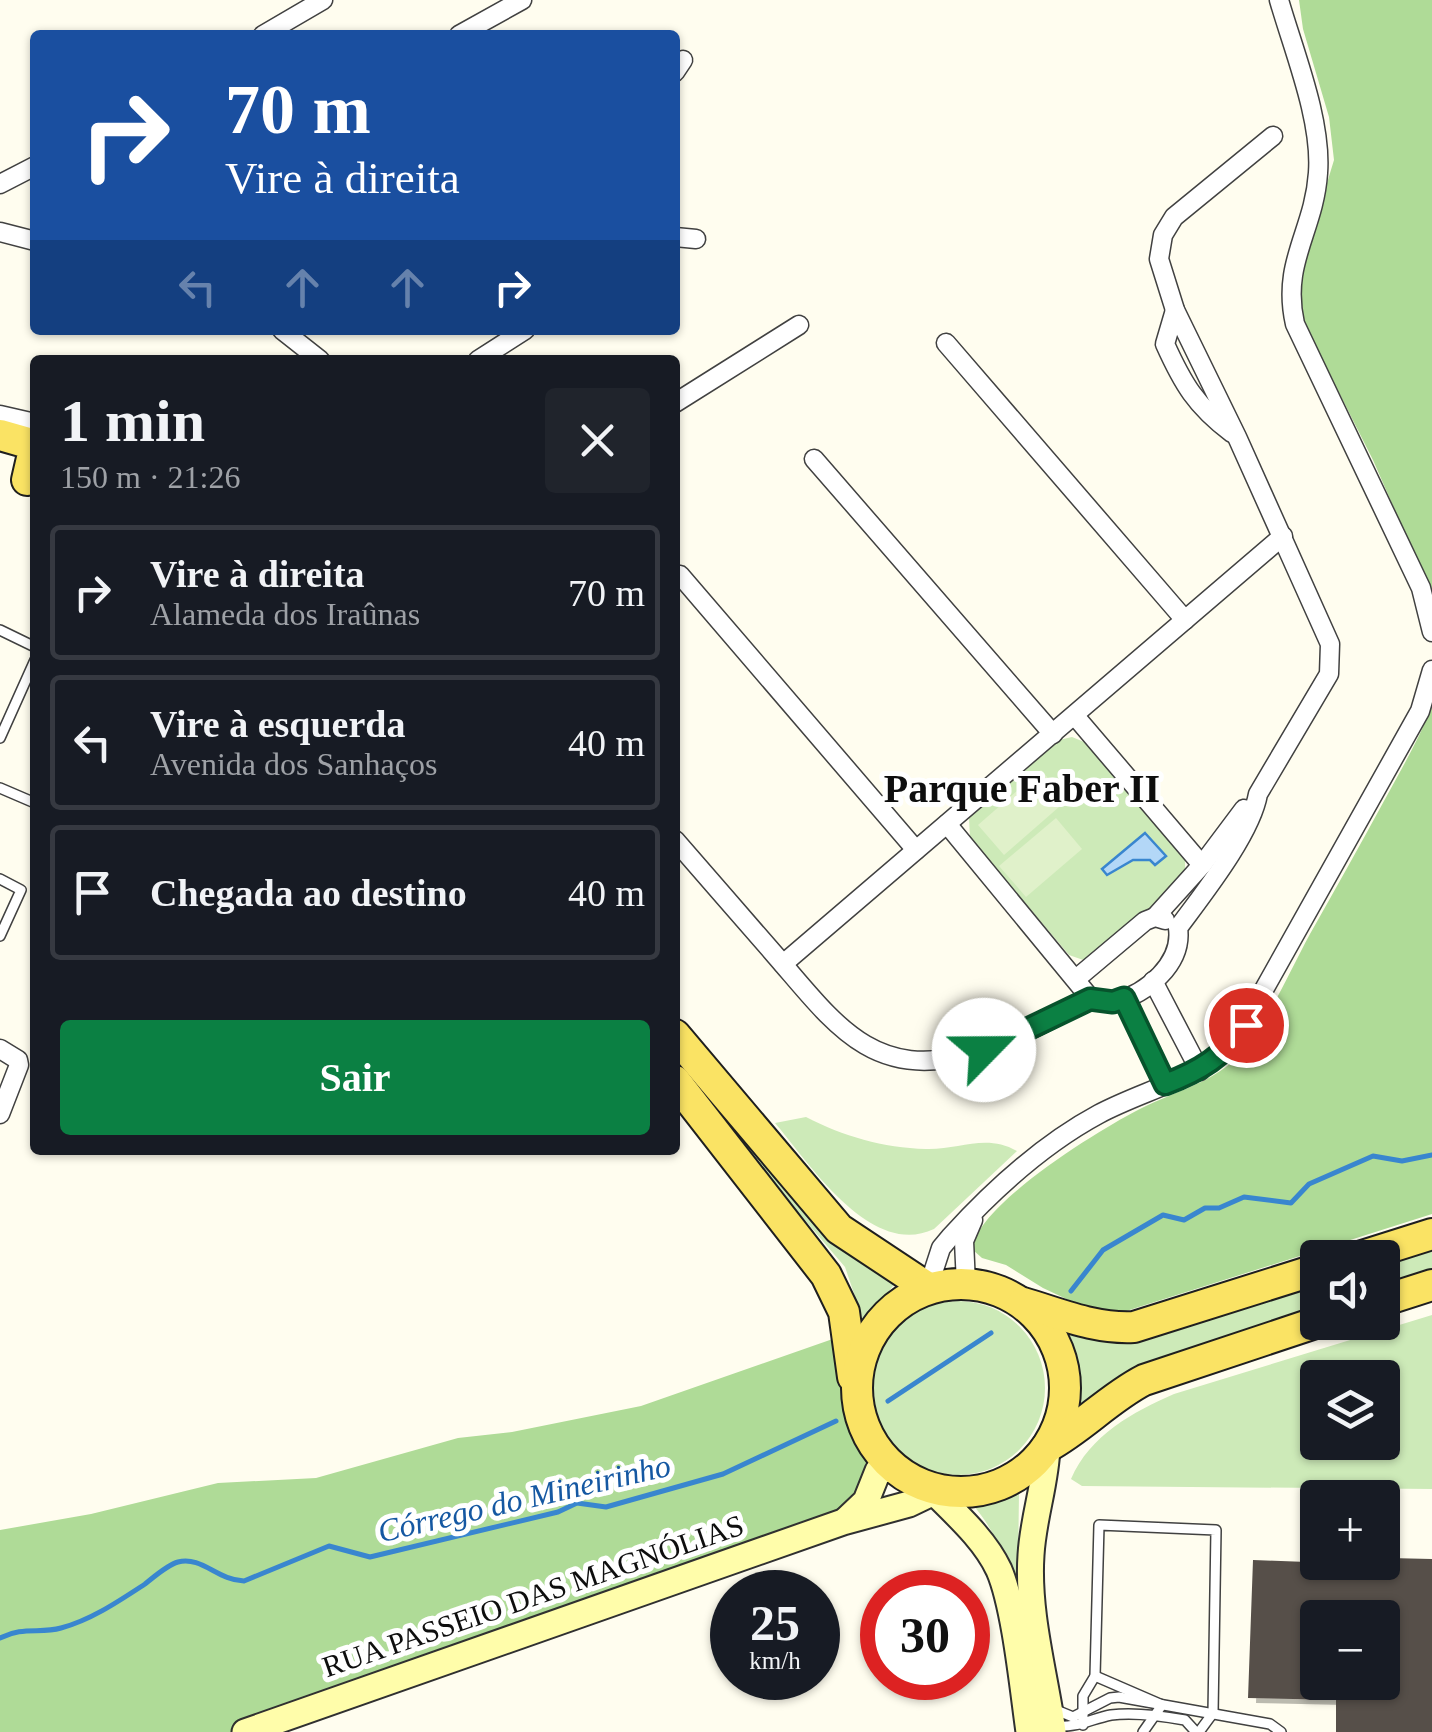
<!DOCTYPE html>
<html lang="pt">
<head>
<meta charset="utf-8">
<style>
	body { margin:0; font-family:Georgia,serif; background:#20242c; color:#f1f3f6; height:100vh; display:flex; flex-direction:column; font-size:38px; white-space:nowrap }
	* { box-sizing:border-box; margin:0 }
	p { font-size:32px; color:#9ea1a6 }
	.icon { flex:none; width:55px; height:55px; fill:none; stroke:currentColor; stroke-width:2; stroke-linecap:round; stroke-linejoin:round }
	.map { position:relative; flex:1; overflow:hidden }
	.details { position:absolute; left:30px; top:355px; width:650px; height:800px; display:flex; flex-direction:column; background:#171b24; border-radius:10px; box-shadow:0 2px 8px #0004 }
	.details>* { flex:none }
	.guide { position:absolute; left:30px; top:30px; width:650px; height:305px; border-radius:10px; box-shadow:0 2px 8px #0004; background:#1a4fa0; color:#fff; overflow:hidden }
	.fabs { position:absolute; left:1300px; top:1240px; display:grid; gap:20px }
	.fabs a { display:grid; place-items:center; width:100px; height:100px; border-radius:10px; background:#171b24; box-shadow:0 2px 8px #0004; font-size:50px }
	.speed { position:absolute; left:710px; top:1570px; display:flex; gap:20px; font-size:50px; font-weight:700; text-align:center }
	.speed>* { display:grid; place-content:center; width:130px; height:130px; border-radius:50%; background:#171b24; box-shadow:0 2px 8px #0004; line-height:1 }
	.speed small { font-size:25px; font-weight:400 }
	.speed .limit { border:15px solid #d22; background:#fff; color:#111 }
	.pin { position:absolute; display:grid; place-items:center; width:85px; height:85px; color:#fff; margin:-42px; border:5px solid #fff; border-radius:50%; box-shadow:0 2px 10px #0007 }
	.me { position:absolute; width:110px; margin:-55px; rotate:67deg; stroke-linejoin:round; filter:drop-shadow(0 0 8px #0008) }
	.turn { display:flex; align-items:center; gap:35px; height:210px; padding:0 30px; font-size:45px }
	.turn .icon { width:130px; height:130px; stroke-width:2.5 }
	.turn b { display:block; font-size:70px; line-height:85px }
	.lanes { display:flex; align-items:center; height:95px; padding:0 30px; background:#0003; justify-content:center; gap:50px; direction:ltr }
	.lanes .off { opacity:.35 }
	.round { display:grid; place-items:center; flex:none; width:105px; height:105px; border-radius:10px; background:#20242c }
	.headline { display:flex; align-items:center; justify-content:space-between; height:170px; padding:0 30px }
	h1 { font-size:60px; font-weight:700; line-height:75px }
	.button { display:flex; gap:20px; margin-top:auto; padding:20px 30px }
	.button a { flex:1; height:115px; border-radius:10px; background:#0b8043; color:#fff; font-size:40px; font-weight:700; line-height:115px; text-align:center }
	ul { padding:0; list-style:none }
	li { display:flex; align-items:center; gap:30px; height:135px; margin:0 20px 15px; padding:0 10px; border:5px solid #363941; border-radius:10px }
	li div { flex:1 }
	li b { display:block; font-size:38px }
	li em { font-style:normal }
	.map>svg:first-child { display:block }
	.green { fill:#cdeab8; fill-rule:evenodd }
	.forest { fill:#afdb97 }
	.pitch { fill:#e0f1ca }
	.water { fill:#b3d7f7; stroke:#3986cf; stroke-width:2.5 }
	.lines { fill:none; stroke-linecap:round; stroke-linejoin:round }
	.stream { stroke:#3986cf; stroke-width:5 }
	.building { fill:#57504a; fill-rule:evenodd; filter:url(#shadow) }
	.lane-casing { stroke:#414141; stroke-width:12 }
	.street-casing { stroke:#414141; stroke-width:21 }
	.secondary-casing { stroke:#303030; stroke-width:29 }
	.primary-casing { stroke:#1f1f1f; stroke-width:34 }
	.lane { stroke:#fff; stroke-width:9 }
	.street { stroke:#fff; stroke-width:18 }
	.secondary { stroke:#fffdaa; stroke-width:25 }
	.primary { stroke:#fae364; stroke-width:30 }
	.route-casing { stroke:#07532c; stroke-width:25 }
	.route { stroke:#0b8043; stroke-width:18 }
	.labels { text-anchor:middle; stroke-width:10; stroke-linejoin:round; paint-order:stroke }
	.street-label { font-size:30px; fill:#0e0e0e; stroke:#fff }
	.water-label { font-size:32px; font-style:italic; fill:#1558a2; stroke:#fff }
	.district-label { font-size:40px; font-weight:bold; fill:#0e0e0e; stroke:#fff }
</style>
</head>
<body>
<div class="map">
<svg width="1432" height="1732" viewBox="0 0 1432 1732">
	<defs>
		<filter id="shadow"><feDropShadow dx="8" dy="5" stdDeviation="0" flood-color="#0004"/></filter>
	</defs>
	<rect width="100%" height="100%" fill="#fffdef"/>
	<g class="green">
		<path d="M1072,737L1089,744L1185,856V878L1089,962L1069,955L970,838L969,818L973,811L1059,740Z"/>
		<path d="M694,1077L900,1277L864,1323L845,1267L691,1087Z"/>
		<path d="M806,1117C843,1136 883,1148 926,1149C959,1150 986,1133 1017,1151L934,1229C871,1259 810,1164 775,1123Z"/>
		<path d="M1432,1246V1271L1383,1286L1382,1262Z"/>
		<path d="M1317,1282V1307L1146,1365L1071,1414C1076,1383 1078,1352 1059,1326Z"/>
		<circle cx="958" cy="1388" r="87"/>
		<path d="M1432,1315V1489L1082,1486L1071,1479C1090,1435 1133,1412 1174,1394ZM1318,1378H1382V1442H1318Z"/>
		<path d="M1019,1492L1018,1569L1042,1732C1028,1656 1025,1566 973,1505Z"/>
	</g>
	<g class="forest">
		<path d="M1299,0H1432V595L1373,460L1303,321L1300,272L1334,160L1329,117L1303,29Z"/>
		<path d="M1432,706V1214L1120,1313L1077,1304L1043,1288L1006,1265L982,1258L973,1250C972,1208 1099,1130 1136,1111C1167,1094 1211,1084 1236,1058C1268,1024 1288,974 1310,934C1335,890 1360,845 1384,801C1401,770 1419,739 1432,706Z"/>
		<path d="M847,1334C854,1386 857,1427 894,1468L866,1501L245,1732H0V1530L91,1514L218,1483L316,1478L458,1438L512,1432L641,1406Z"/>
	</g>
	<g class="pitch">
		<path d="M1041,770L1067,800L1004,855L978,825Z"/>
		<path d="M1056,818L1082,849L1026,897L999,866Z"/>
	</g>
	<path class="water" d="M1145,833L1166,856L1155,865L1150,860H1133L1107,875L1102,869Z"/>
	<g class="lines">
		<g class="stream">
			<path d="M1071,1291L1103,1250L1163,1215L1184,1220L1205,1208H1219L1244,1197L1291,1203L1309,1184L1373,1156L1402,1161L1432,1155"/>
			<path d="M888,1401L991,1333"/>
			<path d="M0,1638C23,1626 40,1634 61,1628C91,1620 119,1601 145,1584C154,1577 167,1565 178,1562C202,1556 217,1580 244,1581L329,1546L370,1557L558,1512L577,1503L606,1507L723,1474L836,1421"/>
		</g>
	</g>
	<path class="building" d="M1389,1558L1432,1559V1732H1336V1700L1248,1698L1253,1560L1334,1563L1333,1576L1388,1577ZM1318,1618H1382V1682H1318Z"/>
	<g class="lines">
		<defs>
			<g id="lane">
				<path d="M0,630L35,647"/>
				<path d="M0,738L35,660"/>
				<path d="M0,788L35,803"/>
				<path d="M0,879L21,890L0,936"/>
				<path d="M1095,1676L1162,1705L1143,1732"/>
				<path d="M1056,1710L1073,1717L1110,1698L1119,1697L1270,1724L1281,1732"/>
				<path d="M1083,1725V1696L1095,1676L1099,1525L1216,1530L1213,1713L1199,1732"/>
				<path d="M1055,1726C1077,1728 1091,1719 1111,1715C1133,1712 1163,1716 1185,1720L1196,1732"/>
			</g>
			<g id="street">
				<path d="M1279,0C1294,52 1322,120 1318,173C1314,232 1281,262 1295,324L1421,588L1432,632"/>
				<path d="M263,35L323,0"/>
				<path d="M459,35L522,0"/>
				<path d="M675,72L683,60"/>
				<path d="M0,184L35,166"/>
				<path d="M0,232L35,241"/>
				<path d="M675,237L696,239"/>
				<path d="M1175,310L1165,344C1183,384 1196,406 1232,433"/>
				<path d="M282,330L320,360"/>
				<path d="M946,343L1185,620"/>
				<path d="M478,360L525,330"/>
				<path d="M675,403L799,325"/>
				<path d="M0,415L35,423"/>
				<path d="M814,459L1053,734"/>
				<path d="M680,575L916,850"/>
				<path d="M1075,716L1202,865"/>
				<path d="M947,824L1091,999"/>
				<path d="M675,840C708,878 742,917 775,955C831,1019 871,1082 968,1054C1002,1044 1034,1029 1065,1012C1072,1009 1085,999 1092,1000C1100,1000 1106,1004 1114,1002C1147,994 1183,963 1178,928C1203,894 1251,834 1258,794L1329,674L1330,644L1237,437L1175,310L1159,259L1163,235L1174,217L1273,136"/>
				<path d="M1155,917L1202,865L1244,809"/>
				<path d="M783,964L1283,536"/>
				<path d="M1076,979L1145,921L1155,917L1165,920"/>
				<path d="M1153,981L1200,1071"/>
				<path d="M1124,998L1165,1084"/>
				<path d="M0,1049L18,1060L19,1065L0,1114"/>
				<path d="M966,1284L964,1241L973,1220"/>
				<path d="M928,1288L941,1248L951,1236C992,1191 1045,1143 1099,1114C1144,1090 1196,1080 1234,1043L1420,711L1432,670"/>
			</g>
			<g id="secondary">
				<path d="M1047,1447C1046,1483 1033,1518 1031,1555C1027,1613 1045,1675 1053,1732"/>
				<path d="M847,1519L866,1501L878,1471L894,1468"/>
				<path d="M245,1732L843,1522L909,1504L934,1492C957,1515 985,1540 999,1570C1015,1607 1023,1690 1029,1732"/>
			</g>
			<g id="primary">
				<path d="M0,435L35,445L27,480"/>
				<path d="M675,1035L839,1229L928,1288"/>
				<path d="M675,1081L826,1275L844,1312L853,1377"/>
				<path d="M1356,1258L1432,1234"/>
				<circle cx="961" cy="1388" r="104"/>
				<path d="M1382,1301L1432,1285"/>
				<path d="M1023,1303C1061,1314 1094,1329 1134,1327L1318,1269"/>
				<path d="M1047,1447C1082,1428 1109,1398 1144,1380L1318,1322"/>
			</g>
		</defs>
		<use href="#lane" class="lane-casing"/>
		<use href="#street" class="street-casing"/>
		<use href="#secondary" class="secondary-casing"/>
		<use href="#primary" class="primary-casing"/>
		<use href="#lane" class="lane"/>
		<use href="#street" class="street"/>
		<use href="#secondary" class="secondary"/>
		<use href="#primary" class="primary"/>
	</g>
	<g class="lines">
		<defs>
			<path id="route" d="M984,1050L1090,999L1113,1002L1124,998L1165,1084C1200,1071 1224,1056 1246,1025"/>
		</defs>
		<use href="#route" class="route-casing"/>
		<use href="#route" class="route"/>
	</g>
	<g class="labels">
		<g class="street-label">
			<text transform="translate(533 1596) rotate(-19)" y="10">RUA PASSEIO DAS MAGNÓLIAS</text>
		</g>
		<g class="water-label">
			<text transform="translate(524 1498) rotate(-13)" y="11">Córrego do Mineirinho</text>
		</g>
		<g class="district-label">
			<text x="1022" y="802">Parque Faber II</text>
		</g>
	</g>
</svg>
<div class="fabs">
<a><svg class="icon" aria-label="sound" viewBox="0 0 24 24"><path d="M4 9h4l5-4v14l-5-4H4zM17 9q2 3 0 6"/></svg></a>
<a><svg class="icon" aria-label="layers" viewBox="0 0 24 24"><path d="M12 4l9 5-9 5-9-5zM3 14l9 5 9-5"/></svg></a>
<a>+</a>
<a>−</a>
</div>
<div class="speed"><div>25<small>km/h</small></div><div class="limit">30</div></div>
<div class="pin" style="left:1246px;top:1025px;background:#d93025"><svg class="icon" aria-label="arrive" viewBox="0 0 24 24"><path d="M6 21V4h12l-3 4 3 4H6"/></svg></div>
<svg class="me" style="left:984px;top:1050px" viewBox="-20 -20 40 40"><circle r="19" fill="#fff"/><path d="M0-13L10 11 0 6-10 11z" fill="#0b8043"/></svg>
<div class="guide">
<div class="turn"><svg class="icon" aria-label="right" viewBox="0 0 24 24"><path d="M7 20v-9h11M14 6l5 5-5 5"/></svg><div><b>70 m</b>Vire à direita</div></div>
<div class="lanes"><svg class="icon off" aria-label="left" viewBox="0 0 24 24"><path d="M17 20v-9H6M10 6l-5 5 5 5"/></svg><svg class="icon off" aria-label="ahead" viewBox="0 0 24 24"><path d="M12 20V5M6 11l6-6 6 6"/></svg><svg class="icon off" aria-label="ahead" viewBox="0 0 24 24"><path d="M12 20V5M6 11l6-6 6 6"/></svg><svg class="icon" aria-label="right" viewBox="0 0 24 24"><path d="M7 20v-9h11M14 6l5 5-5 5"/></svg></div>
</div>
<section class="details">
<div class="headline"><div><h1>1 min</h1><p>150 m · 21:26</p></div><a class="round"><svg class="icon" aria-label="close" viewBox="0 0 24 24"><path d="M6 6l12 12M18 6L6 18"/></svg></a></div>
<ul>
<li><svg class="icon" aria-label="right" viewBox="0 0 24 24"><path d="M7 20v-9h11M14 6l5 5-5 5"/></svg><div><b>Vire à direita</b><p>Alameda dos Iraûnas</p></div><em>70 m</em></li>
<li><svg class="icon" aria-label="left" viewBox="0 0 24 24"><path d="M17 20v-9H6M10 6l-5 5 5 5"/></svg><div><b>Vire à esquerda</b><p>Avenida dos Sanhaços</p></div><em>40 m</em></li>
<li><svg class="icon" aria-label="arrive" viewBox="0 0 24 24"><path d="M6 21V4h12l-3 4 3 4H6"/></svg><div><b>Chegada ao destino</b></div><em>40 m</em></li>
</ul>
<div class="button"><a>Sair</a></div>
</section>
</div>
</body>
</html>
